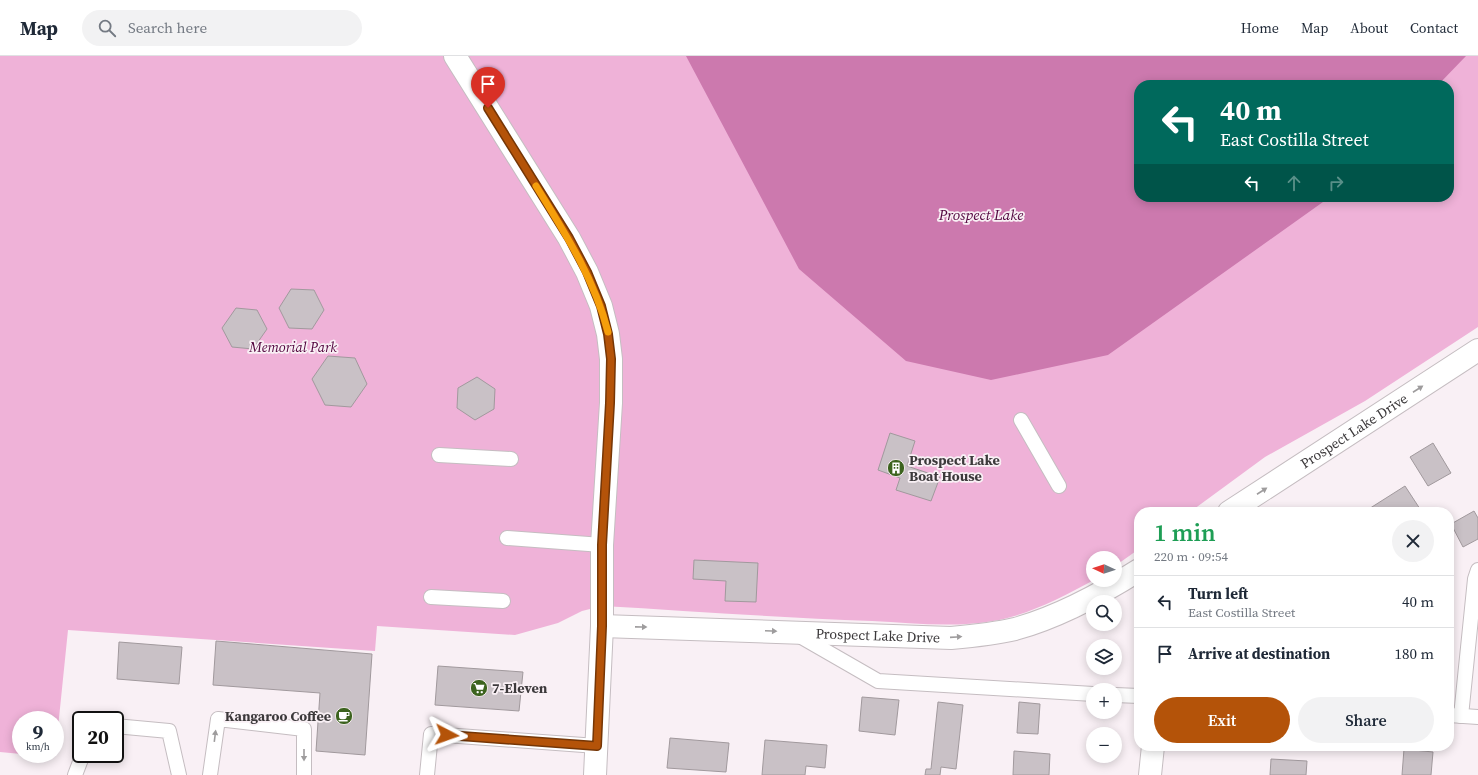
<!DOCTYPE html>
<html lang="en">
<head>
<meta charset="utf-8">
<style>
	body { margin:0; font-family:"Source Serif 4",serif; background:#f2f2f3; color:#1f2937; height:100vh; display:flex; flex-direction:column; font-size:15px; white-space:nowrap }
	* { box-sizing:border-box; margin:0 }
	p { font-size:13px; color:#747a83 }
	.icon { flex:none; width:22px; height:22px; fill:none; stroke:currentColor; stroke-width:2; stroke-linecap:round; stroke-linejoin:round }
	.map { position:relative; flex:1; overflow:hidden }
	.panel { position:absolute; left:1134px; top:451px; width:320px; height:244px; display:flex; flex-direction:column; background:#fff; border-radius:16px; box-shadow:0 2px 10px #0003 }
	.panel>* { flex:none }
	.guide { position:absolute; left:1134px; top:24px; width:320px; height:122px; border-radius:16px; box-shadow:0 2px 10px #0003; background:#00695c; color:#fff; overflow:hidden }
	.needle { width:26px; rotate:273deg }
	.buttons { position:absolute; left:1086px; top:495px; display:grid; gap:8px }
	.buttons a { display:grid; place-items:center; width:36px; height:36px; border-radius:50%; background:#fff; box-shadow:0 2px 10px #0003; font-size:20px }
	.speed { position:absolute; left:12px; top:655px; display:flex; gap:8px; font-size:20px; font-weight:700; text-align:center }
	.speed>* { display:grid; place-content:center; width:52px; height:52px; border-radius:50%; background:#fff; box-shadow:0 2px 10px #0003; line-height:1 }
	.speed small { font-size:10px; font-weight:400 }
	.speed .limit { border:2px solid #111; border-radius:6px; background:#fff; color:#111 }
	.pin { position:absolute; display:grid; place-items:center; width:34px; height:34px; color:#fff; margin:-41px -17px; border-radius:50% 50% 50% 0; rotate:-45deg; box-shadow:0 0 4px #0007 }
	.pin .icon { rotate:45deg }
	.me { position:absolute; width:44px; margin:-22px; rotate:94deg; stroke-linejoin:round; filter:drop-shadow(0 0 3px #0008) }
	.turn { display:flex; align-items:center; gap:14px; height:84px; padding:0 20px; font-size:18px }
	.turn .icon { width:52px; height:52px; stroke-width:2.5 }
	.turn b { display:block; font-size:28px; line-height:34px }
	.lanes { display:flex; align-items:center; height:38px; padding:0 20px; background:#0003; justify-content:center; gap:20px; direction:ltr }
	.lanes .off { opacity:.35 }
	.round { display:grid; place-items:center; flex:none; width:42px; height:42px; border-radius:21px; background:#f2f2f3 }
	.overview { display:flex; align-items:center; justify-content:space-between; height:68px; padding:0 20px }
	h1 { font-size:24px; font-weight:600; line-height:30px; color:#1e9e55 }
	.action { display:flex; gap:8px; margin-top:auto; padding:8px 20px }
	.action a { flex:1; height:46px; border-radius:24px; background:#b45309; color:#fff; font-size:16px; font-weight:600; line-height:46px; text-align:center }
	.action a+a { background:#f2f2f3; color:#1f2937 }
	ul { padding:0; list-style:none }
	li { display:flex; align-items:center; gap:12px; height:52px; padding:0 20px; border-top:1px solid #e0e1e3 }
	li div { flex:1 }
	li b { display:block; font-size:15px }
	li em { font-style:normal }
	header { display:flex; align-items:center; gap:24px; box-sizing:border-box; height:56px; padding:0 20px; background:#fff; border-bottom:1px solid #e0e1e3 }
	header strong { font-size:19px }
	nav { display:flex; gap:22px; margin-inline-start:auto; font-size:14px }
	.search { width:280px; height:36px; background:#f2f2f3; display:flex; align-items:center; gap:10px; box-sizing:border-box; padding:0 14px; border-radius:22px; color:#747a83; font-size:15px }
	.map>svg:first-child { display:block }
	.green { fill:#efb2d8; fill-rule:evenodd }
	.water { fill:#cc79ae }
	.building { fill:#c9c1c6; stroke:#a1999d }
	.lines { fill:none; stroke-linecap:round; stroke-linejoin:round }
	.lane-casing { stroke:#c5bdc1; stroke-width:16 }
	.street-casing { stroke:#c5bdc1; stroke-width:24 }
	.lane { stroke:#fff; stroke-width:14 }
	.street { stroke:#fff; stroke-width:22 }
	.oneway { fill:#9e9c9d }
	.route-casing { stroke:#753606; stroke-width:10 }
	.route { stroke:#b45309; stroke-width:7 }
	.slow { stroke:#f59e0b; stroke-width:7 }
	.labels { text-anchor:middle; stroke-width:3.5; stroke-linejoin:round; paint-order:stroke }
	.park-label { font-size:14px; font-style:italic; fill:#51033d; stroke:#f9f0f5 }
	.street-label { font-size:14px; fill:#3c393b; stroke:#f9f0f5 }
	.poi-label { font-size:14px; font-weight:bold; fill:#3c393b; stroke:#f9f0f5; text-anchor:start }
	.water-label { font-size:15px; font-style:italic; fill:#51043e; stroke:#f9f0f5 }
</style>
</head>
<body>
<header>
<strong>Map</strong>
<div class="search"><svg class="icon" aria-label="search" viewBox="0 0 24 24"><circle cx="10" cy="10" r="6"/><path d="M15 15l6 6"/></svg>Search here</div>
<nav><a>Home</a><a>Map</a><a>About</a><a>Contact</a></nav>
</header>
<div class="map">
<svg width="1478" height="719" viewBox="0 0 1478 719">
	<rect width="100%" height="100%" fill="#f9f0f5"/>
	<path class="green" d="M0,0H1478V271L1365,345L1265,401L1190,456H1139V493L1115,510V502H1093L1094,524C1062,541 1029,559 993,565C953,572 912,567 872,565C782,562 692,555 602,550L582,555L558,567L515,579L377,570L375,595L68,574L55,701L22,698H55V664H21V698L0,696ZM1139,29H1449V141H1139Z"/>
	<path class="water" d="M686,0H1466L1438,29H1139V141H1330L1108,299L991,324L906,305L799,213Z"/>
	<g class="building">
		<path d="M291,233L314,234L324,254L312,273L289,272L279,252Z"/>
		<path d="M236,252L257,254L267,273L253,293L232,291L222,272Z"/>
		<path d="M328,300L355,302L367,328L351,351L325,349L312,323Z"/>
		<path d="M477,321L495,333L494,353L475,364L457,352L458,332Z"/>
		<path d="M890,377L915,385L907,410L940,421L931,445L896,434L900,422L878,414Z"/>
		<path d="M1433,387L1451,417L1428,430L1410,401Z"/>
		<path d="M1405,430L1422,456H1364Z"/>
		<path d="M1474,455L1478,462V483L1463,491L1451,468Z"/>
		<path d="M694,504L758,507L756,546L725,545L726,525L693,523Z"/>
		<path d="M216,585L372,598L365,699L316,695L320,637L213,629Z"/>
		<path d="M119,586L182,591L179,628L117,623Z"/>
		<path d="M438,610L523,616L519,655L435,649Z"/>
		<path d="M862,641L899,644L895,679L859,675Z"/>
		<path d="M938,646L963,649L956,713L941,711L940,719H925L926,713H931Z"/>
		<path d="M1019,646L1040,648L1038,678L1017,677Z"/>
		<path d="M670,682L729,687L726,716L667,712Z"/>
		<path d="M765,684L827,689L825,712L806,710L805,719H762Z"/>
		<path d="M1232,690H1257V694L1232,693Z"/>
		<path d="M1404,693L1433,696L1431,719H1402Z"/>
		<path d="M1014,695L1050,698L1049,719H1013Z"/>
		<path d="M1271,703L1307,705L1306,719H1270Z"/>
	</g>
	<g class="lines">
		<defs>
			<g id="lane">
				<path d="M1021,364L1059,430"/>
				<path d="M439,399L511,403"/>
				<path d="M507,482L602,489"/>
				<path d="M431,541L503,545"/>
				<path d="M798,579L878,625L1093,638"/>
				<path d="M1115,639L1139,640"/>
				<path d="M1449,659L1478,661"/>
				<path d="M1461,660L1475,523L1478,514"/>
				<path d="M115,670L169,675L179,719"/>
				<path d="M75,719L83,698"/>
				<path d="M210,719L218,663L304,673V719"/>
				<path d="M427,719L431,678L597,690"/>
			</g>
			<g id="street">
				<path d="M455,0L569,182L587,216L601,250L608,278L611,303V347L602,489V570L595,719"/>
				<path id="s1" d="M1229,456L1478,294"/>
				<path id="s2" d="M602,570L951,582C973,580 994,578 1015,573C1059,561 1101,538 1139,514"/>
				<path d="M1150,719L1153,690"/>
			</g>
		</defs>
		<use href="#lane" class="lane-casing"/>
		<use href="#street" class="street-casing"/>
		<use href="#lane" class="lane"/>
		<use href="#street" class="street"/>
	</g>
	<defs><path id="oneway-solid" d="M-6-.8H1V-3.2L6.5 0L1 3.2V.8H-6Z"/></defs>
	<g class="oneway">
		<use href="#oneway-solid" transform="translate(1418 333) rotate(-33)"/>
		<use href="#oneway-solid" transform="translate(1262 435) rotate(-33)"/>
		<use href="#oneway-solid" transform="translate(641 571) rotate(1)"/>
		<use href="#oneway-solid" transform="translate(771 575) rotate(2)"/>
		<use href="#oneway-solid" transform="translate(956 581) rotate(-4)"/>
		<use href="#oneway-solid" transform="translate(215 680) rotate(-83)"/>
		<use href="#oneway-solid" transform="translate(304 699) rotate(90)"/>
	</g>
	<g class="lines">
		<defs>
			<path id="route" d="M447,679L597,690L602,570V489L610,347L611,303L608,278L601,250L587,216L569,182L488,52"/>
		</defs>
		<use href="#route" class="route-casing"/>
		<use href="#route" class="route"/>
		<path class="slow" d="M536,130C565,177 594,222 608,276"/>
	</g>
	<defs>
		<symbol id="building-disc" viewBox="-11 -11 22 22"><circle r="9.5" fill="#3c631e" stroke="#f9f0f5"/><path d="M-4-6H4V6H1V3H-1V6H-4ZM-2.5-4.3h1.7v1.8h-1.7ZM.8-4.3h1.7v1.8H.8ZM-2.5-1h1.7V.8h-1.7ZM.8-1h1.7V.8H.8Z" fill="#fff"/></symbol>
		<symbol id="supermarket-disc" viewBox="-11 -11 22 22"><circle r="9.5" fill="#3c631e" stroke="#f9f0f5"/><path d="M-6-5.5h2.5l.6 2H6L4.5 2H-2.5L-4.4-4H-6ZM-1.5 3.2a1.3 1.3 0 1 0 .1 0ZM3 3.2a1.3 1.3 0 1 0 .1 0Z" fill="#fff"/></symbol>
		<symbol id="cafe-disc" viewBox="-11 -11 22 22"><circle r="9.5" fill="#3c631e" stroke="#f9f0f5"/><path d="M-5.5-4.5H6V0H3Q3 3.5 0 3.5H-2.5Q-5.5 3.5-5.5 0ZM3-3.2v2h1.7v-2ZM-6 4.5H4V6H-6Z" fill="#fff"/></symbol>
	</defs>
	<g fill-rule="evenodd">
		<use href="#building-disc" x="886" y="402" width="20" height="20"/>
		<use href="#supermarket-disc" x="469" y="622" width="20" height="20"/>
		<use href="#cafe-disc" x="334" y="650" width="20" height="20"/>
	</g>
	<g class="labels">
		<g class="park-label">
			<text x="293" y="296">Memorial Park</text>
		</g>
		<g class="street-label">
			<text dy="5" stroke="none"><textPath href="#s1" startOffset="149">Prospect Lake Drive</textPath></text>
			<text dy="5" stroke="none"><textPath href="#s2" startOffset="276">Prospect Lake Drive</textPath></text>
		</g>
		<g class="poi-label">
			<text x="909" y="409">Prospect Lake<tspan x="909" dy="16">Boat House</tspan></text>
			<text x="492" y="637">7-Eleven</text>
			<text x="331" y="665" text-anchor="end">Kangaroo Coffee</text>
		</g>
		<g class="water-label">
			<text x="981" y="164">Prospect Lake</text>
		</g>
	</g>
</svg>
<div class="buttons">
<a><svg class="needle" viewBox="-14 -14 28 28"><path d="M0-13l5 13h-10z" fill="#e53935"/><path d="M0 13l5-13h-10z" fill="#747a83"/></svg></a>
<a><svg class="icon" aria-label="search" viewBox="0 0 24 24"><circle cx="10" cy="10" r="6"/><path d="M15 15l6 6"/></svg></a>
<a><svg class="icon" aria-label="layers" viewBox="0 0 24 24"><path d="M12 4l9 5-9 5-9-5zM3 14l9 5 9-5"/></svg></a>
<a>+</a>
<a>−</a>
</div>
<div class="speed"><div>9<small>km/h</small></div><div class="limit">20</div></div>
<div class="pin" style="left:488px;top:52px;background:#d93025"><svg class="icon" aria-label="arrive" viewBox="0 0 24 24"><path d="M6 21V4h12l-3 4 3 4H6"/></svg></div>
<svg class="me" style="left:447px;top:679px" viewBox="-20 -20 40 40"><path d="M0-17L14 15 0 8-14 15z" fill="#b45309" stroke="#fff" stroke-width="4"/></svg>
<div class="guide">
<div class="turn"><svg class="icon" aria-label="left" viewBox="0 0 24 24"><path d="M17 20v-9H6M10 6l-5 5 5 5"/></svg><div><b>40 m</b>East Costilla Street</div></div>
<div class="lanes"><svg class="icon" aria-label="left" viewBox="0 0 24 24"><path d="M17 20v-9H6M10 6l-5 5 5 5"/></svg><svg class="icon off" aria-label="ahead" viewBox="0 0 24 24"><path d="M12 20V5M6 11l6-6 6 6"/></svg><svg class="icon off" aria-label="right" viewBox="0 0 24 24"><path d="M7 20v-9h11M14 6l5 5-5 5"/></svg></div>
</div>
<section class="panel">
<div class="overview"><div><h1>1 min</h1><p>220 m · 09:54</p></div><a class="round"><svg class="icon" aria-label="close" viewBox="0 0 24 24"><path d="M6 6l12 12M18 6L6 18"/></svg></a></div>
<ul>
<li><svg class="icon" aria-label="left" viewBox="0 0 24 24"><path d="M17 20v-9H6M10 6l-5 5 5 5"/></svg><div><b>Turn left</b><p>East Costilla Street</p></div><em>40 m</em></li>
<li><svg class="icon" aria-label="arrive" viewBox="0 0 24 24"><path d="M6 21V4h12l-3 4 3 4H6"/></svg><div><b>Arrive at destination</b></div><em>180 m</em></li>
</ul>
<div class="action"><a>Exit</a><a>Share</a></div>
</section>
</div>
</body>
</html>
